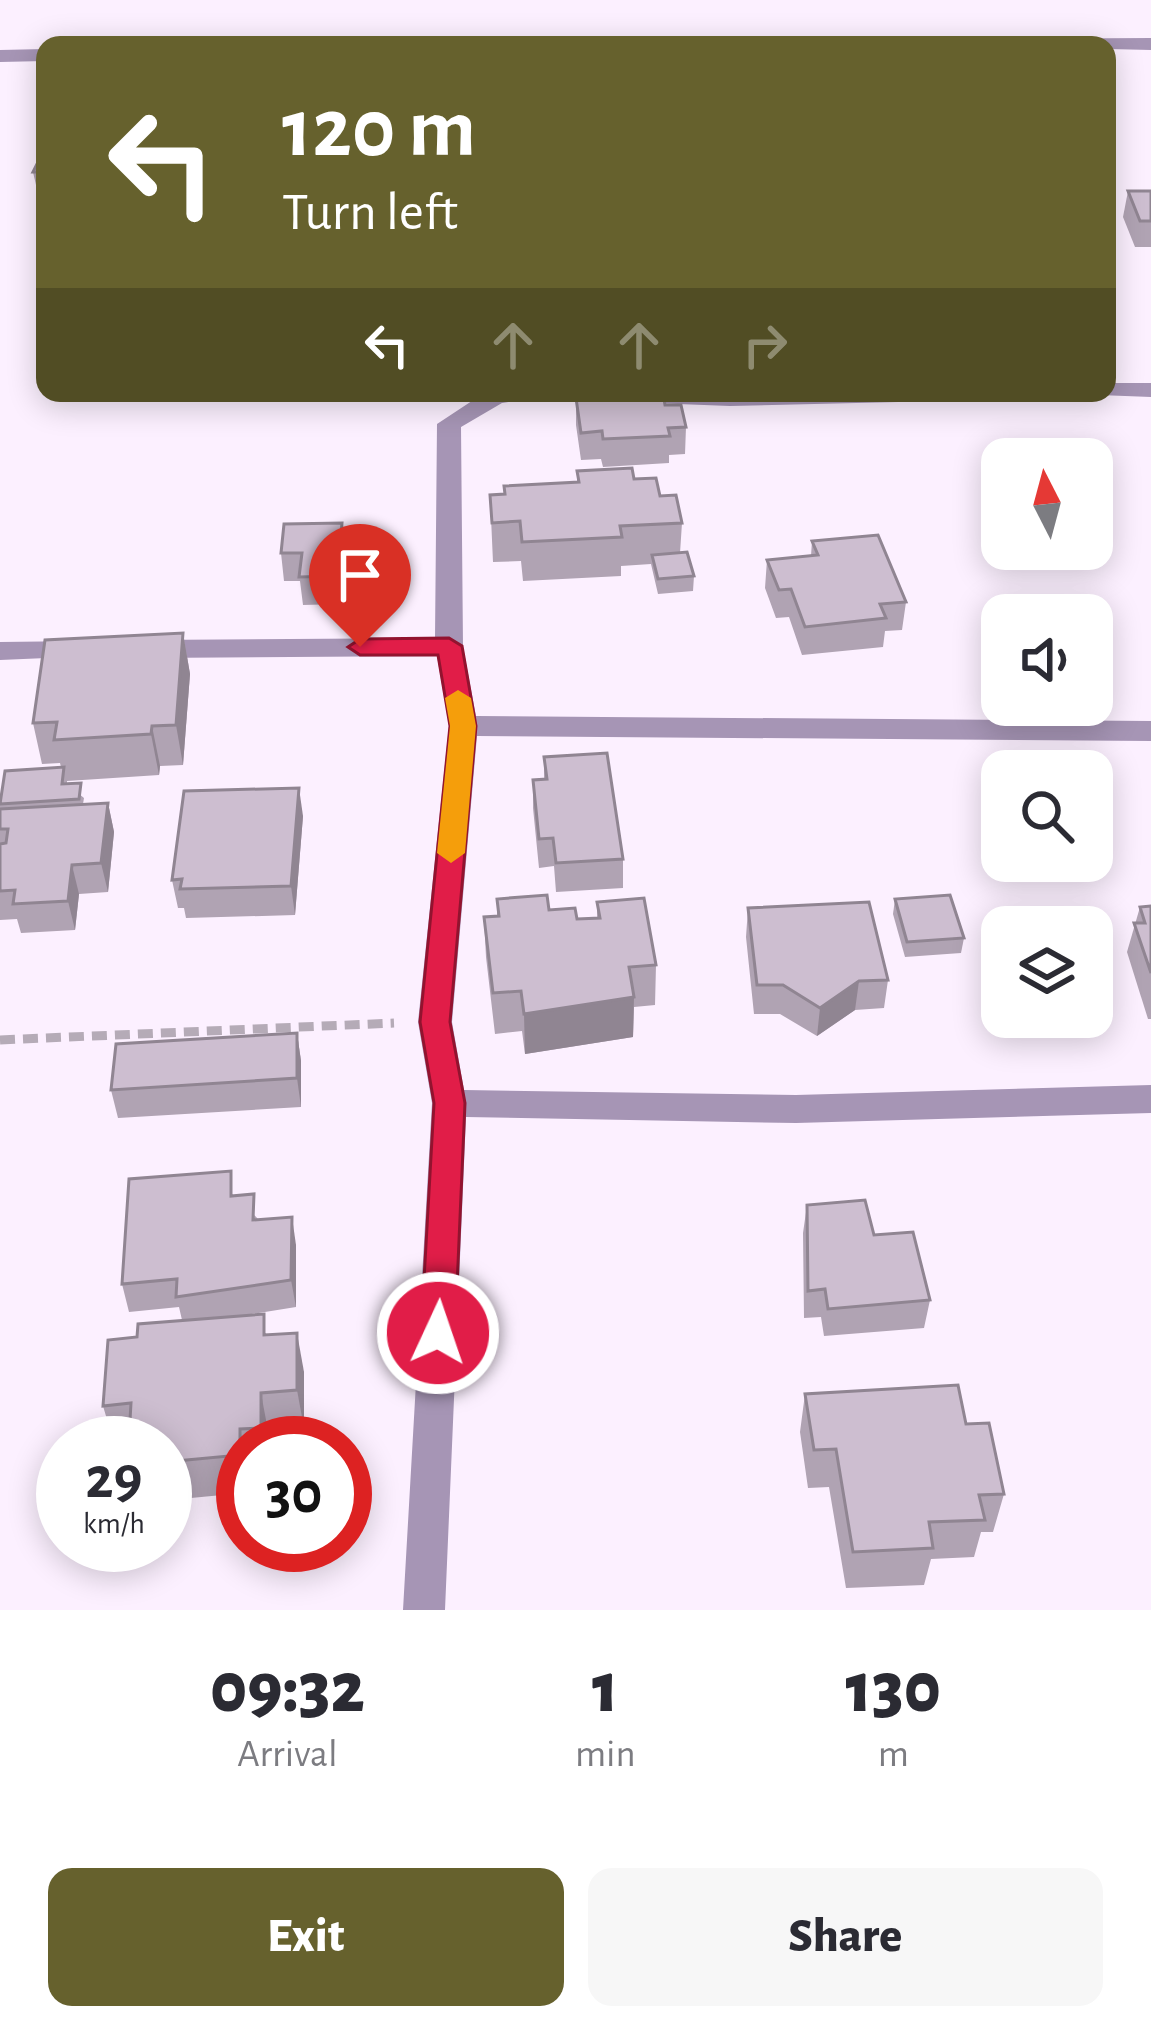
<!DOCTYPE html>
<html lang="en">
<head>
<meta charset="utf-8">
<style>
	body { margin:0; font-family:"Alegreya Sans",sans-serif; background:#f7f7f7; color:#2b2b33; height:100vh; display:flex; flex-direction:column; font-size:45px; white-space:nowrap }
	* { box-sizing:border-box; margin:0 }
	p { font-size:39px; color:#7c7c81 }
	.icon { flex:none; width:66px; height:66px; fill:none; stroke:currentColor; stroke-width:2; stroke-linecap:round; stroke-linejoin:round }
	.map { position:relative; height:1610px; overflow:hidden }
	.side { display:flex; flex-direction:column; background:#fff; flex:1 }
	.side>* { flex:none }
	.hud { position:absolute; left:36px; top:36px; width:1080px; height:366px; border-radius:24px; box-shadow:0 6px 30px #0003; background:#66612d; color:#fff; overflow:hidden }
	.needle { width:78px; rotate:354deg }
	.controls { position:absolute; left:981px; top:438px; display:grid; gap:24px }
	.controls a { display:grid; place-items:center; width:132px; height:132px; border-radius:24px; background:#fff; box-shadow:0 6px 30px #0003; font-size:60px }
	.speed { position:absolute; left:36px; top:1416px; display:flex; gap:24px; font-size:60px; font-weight:700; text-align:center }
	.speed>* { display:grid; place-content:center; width:156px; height:156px; border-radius:50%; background:#fff; box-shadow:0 6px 30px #0003; line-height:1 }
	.speed small { font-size:30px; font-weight:400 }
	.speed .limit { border:18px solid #d22; background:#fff; color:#111 }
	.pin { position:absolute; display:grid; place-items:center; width:102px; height:102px; color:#fff; margin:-123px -51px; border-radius:50% 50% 50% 0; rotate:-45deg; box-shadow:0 0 12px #0007 }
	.pin .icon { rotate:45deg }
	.me { position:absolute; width:132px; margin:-66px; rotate:3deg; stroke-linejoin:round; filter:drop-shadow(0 0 9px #0008) }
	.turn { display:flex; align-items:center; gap:42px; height:252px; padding:0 48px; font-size:54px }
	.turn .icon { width:156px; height:156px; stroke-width:2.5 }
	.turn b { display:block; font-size:84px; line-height:102px }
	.lanes { display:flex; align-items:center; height:114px; padding:0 48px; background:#0003; justify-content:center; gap:60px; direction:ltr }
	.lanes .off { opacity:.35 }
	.eta { display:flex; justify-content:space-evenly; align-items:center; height:204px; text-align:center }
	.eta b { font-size:72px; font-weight:800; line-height:84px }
	.action { display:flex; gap:24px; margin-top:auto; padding:24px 48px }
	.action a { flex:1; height:138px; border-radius:24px; background:#66612d; color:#fff; font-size:48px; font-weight:800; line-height:138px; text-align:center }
	.action a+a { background:#f7f7f7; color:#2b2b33 }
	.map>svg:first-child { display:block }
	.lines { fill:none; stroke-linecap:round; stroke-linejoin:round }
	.path { stroke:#b5abb7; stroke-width:9; stroke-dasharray:15 8; stroke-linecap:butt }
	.minor { fill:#a695b5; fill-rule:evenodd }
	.wall { fill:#b0a3b3 }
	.shaded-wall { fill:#908592 }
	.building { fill:#cdbed0; stroke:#908592; stroke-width:3 }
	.route { fill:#e11d48; stroke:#92132f; stroke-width:3 }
	.slow { fill:#f59e0b }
</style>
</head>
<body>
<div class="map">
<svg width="1151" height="1610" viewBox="0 0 1151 1610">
	<rect width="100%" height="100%" fill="#fcf0ff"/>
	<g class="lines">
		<path class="path" d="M0,1040L394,1023"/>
		<g class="minor">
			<path d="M1151,38V50L942,45L951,39Z"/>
			<path d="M45,49V61L0,62V50Z"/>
			<path d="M1107,383H1151V397L1099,395L1107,393Z"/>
			<path d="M484,393H539L535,398L502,403L461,427L463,647L476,716L1151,721V741L477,736L452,1022L464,1090L796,1095L1151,1085V1113L796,1123L466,1117L445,1610H403L432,1103L418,1022L449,726L437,656L149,658L135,649L149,640L435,638L437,424Z"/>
			<path d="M561,393H994L982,400L730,406L573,400Z"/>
			<path d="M83,641L97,650L93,656L0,660V642Z"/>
		</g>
	</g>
	<g class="wall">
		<path d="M45,164V186L36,185L33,172Z"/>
		<path d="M1128,191H1151V247H1135L1123,217Z"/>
		<path d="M576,398L665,405L686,427L685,454L669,455V463L603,467L601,459L581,460L576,425Z"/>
		<path d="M577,471L634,479L660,496L682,523L680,553L694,576L693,591L658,594L651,564L621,566V576L523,581L521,561L493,562L490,495L577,482Z"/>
		<path d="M812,541L906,602L902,630L885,631L883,647L802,655L789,617L776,618L765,588L767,560L811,556Z"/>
		<path d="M345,551L341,604L303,605L300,581H284L281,553Z"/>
		<path d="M183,633L190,674L183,765L160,766L159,775L67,781V784L84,798L83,804L108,803L114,832L108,892L79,894L75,930L21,933L17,919L0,920V804L61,767L60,763L42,764L33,723Z"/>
		<path d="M544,757L623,859V888L556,892L554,866L539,868L533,808V780L544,779Z"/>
		<path d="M303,816L295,915L186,918L184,908H178L172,880Z"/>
		<path d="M497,899L549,910L577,919L597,918V902L656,965L655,1005L634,1007L633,1037L525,1054L522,1031L495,1034L486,957L484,917L497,916Z"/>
		<path d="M895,899L964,938L961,953L905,957L893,914Z"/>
		<path d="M1151,906V1019H1148L1127,952L1140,907Z"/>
		<path d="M748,908L888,980L884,1008L855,1010L817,1036L780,1014H754L746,937Z"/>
		<path d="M1002,944V1017H1061L997,1023L981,974L987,945Z"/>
		<path d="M297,1033L301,1061V1107L118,1118L111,1090Z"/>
		<path d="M236,1196L258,1219L296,1245V1307L239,1316L268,1335L304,1372V1428L268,1431V1443H243V1493L170,1500L165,1481V1443H114L103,1406L137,1337L182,1320L179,1307L129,1312L122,1284Z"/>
		<path d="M807,1205L874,1235L930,1300L924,1328L824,1336L821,1317L804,1318L803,1233Z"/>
		<path d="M805,1394L966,1424L1004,1494L993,1532H981L974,1557L931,1559L924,1585L846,1588L829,1487L808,1488L800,1432Z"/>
	</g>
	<g class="shaded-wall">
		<path d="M342,523L345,551L341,604L338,576Z"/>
		<path d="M183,633L190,674L183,765L176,725Z"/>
		<path d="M152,726L160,766L159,775L151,734Z"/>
		<path d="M299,788L303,816L295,915L291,886Z"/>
		<path d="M108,803L114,832L108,892L101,863Z"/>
		<path d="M72,865L79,894L75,930L68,901Z"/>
		<path d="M859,981L855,1010L817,1036L820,1008Z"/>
		<path d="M634,997L633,1037L525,1054L524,1014Z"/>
		<path d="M297,1033L301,1061V1107L297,1078Z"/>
		<path d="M292,1217L296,1245V1307L291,1280Z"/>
		<path d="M297,1333L304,1372V1428L297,1390Z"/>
		<path d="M261,1393L268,1431V1443H264L261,1428Z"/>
		<path d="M240,1429L243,1444V1471L240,1455Z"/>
	</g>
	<g class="building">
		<path d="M37,164H45V172H33Z"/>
		<path d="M1128,191H1151V221H1140Z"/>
		<path d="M628,393H663L665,405H681L686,427L668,428L670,436L603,439L602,431L581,433L576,398Z"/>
		<path d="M632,468L634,479L656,478L660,496L676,495L682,523L620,526L622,537L522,542L520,521L492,523L490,495L505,494L504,486L579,482L577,471Z"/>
		<path d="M342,523L338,576L299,577L302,553H281L284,524Z"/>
		<path d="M878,535L906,602L880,604L886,618L805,627L791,589L779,590L767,560L818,555L812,541Z"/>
		<path d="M687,552L694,576L658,579L652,555Z"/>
		<path d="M183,633L176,725L152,726L151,734L54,740L57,722L33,723L45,640Z"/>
		<path d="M607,753L623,859L556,863L553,838L539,839L533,780L547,779L544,757Z"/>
		<path d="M64,767L62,784L81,783L79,799L0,804L5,771Z"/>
		<path d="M299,788L291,886L180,889L182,879L172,880L184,791Z"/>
		<path d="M108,803L101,863L72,865L68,901L13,904L15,890L0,891V844L6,843L8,829H0V809Z"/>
		<path d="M547,895L549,910L575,908L577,919L600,918L597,902L644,898L656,965L629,967L634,997L524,1014L521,991L493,993L484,917L499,916L497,899Z"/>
		<path d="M950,895L964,938L907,942L895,899Z"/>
		<path d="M869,902L888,980L859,981L820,1008L783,985H757L748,908Z"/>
		<path d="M1151,906V973L1134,923H1145L1140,907Z"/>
		<path d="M1002,944V992L987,945Z"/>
		<path d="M297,1033V1078L111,1090L116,1044Z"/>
		<path d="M231,1171V1196L254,1194L253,1220L292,1217L291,1280L176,1297L177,1279L122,1284L129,1179Z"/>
		<path d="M865,1200L874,1235L913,1232L930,1300L828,1309L825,1289L808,1291L807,1205Z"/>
		<path d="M264,1314V1335L297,1333V1390L261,1393V1428L240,1429V1455L165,1462V1443H161V1435L129,1437L131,1403L103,1406L108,1340L137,1337L138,1324Z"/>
		<path d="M958,1385L966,1424L989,1423L1004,1494L979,1495L985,1520L929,1522L933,1548L853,1552L836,1449L814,1450L805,1394Z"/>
	</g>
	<path class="route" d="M449,638L462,646L476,726L450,1022L465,1103L455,1333L450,1344L438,1348L426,1344L421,1333L434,1103L420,1022L450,726L438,655H360L348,647L360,639Z"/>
	<path class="slow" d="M458,690L471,698L476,726L465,853L451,863L437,853L450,726L445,698Z"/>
</svg>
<div class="controls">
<a><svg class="needle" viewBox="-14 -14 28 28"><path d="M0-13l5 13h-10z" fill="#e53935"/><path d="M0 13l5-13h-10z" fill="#7c7c81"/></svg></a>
<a><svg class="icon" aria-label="sound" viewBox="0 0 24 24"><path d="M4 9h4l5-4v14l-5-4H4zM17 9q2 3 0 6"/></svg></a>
<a><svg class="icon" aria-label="search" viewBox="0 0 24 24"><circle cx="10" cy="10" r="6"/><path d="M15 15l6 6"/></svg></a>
<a><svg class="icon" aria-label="layers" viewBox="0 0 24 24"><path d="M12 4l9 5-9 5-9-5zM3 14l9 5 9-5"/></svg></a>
</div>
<div class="speed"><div>29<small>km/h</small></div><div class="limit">30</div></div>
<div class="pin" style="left:360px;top:647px;background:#d93025"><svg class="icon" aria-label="arrive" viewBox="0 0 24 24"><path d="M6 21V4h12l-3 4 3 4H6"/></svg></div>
<svg class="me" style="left:438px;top:1333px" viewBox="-20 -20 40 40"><circle r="17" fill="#e11d48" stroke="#fff" stroke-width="3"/><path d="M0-11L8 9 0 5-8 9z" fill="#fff"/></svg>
<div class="hud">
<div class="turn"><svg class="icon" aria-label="left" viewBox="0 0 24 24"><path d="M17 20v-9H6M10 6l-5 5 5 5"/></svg><div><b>120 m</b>Turn left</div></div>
<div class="lanes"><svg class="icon" aria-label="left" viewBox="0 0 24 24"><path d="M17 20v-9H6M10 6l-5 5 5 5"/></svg><svg class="icon off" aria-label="ahead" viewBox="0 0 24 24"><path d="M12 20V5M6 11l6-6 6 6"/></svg><svg class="icon off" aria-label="ahead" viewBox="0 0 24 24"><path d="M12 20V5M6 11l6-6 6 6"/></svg><svg class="icon off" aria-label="right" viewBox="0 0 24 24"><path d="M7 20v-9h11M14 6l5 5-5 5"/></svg></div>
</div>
</div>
<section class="side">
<div class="eta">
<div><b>09:32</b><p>Arrival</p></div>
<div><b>1</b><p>min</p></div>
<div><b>130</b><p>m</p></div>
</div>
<div class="action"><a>Exit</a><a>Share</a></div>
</section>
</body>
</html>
